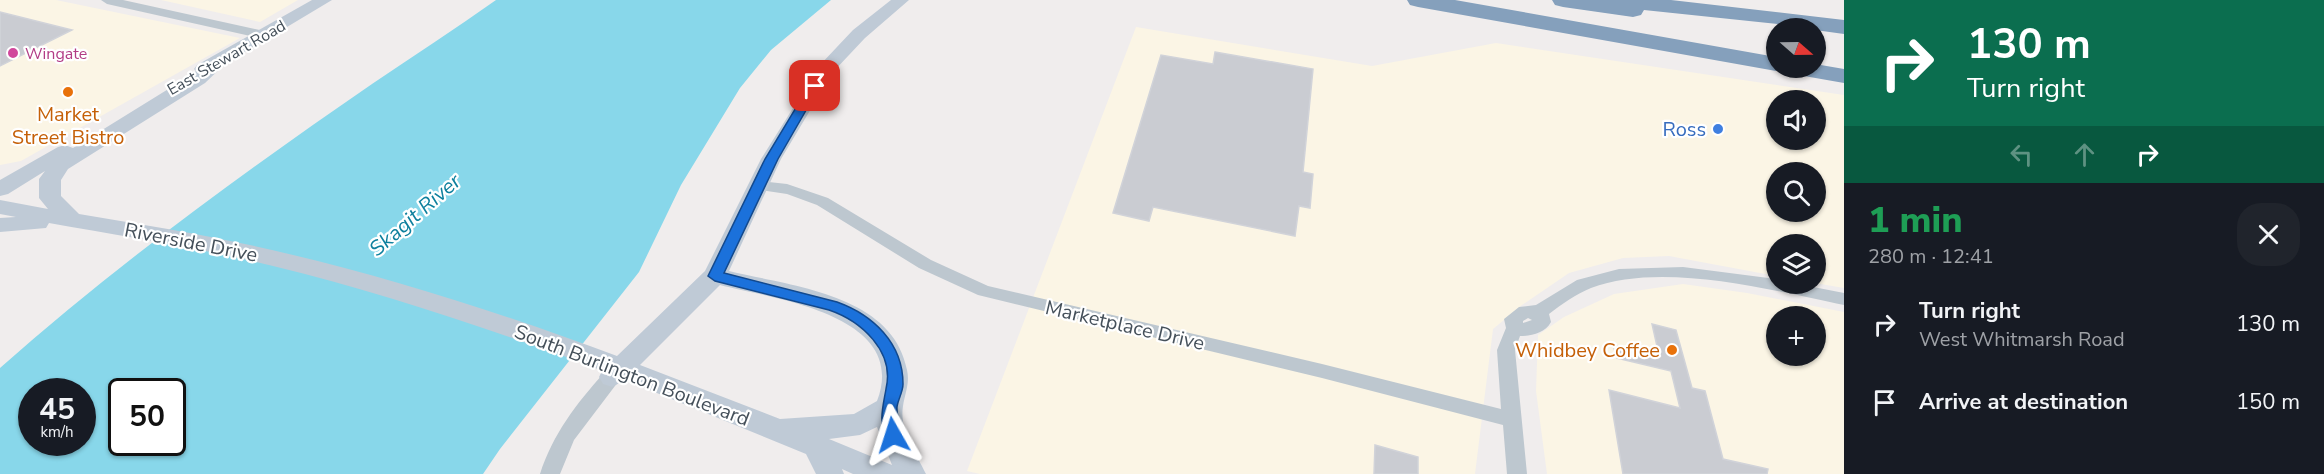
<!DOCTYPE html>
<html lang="en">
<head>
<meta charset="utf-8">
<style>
	body { margin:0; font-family:"Nunito Sans",sans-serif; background:#20242c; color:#f1f3f6; height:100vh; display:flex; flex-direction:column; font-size:22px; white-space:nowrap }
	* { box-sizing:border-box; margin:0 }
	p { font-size:20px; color:#9ea1a6 }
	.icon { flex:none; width:33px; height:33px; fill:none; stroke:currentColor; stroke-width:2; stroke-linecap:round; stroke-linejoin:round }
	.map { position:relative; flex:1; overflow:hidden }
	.side { display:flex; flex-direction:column; background:#171b24; width:480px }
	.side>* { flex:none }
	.banner { background:#0b6e4f; color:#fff; overflow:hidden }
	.needle { width:39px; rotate:110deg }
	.buttons { position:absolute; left:1766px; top:18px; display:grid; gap:12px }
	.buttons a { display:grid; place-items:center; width:60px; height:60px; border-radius:50%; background:#171b24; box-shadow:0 2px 4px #0004; font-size:30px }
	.speed { position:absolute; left:18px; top:378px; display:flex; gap:12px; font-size:30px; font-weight:700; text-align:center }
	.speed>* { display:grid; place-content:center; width:78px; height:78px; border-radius:50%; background:#171b24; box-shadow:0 2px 4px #0004; line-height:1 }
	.speed small { font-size:15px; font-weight:400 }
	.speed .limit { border:3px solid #111; border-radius:9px; background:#fff; color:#111 }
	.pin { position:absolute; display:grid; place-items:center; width:51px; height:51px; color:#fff; margin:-26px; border-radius:12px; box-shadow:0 3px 9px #0006 }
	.me { position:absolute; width:66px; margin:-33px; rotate:354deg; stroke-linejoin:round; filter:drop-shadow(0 0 4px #0008) }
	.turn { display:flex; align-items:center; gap:21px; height:126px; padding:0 24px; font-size:27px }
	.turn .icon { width:78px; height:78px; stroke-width:2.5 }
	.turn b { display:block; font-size:42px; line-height:51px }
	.lanes { display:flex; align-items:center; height:57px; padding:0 24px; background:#0003; justify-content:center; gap:30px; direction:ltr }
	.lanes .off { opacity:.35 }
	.round { display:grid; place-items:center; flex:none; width:63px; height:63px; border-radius:24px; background:#20242c }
	.overview { display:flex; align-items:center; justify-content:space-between; height:102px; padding:0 24px }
	h1 { font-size:36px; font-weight:800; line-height:45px; color:#1e9e55 }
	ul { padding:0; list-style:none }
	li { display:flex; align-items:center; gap:18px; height:78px; padding:0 24px }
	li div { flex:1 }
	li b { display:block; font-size:22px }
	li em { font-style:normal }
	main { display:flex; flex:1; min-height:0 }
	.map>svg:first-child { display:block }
	.commercial { fill:#fbf5e5; fill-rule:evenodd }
	.water { fill:#88d7ea; fill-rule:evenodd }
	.building { fill:#caccd2; stroke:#d1d3d9; stroke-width:1.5 }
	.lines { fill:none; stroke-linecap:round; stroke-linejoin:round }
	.street { fill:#bdc7cf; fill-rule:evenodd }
	.secondary { fill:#bfcad6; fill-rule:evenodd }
	.highway { fill:#85a0bc; fill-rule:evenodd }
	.route { fill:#1b71db; stroke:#12498e; stroke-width:1.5 }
	.hotel-dot { fill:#d1479c; stroke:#fff; stroke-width:2 }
	.food-dot { fill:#e8710a; stroke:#fff; stroke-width:2 }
	.shop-dot { fill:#3f7fe0; stroke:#fff; stroke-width:2 }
	.labels { text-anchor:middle; stroke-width:4.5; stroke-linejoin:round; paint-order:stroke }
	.far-hotel-label { font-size:16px; fill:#b23c85; stroke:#fff; text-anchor:start }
	.far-street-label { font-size:16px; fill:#45505a; stroke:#fff }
	.food-label { font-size:20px; fill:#c56008; stroke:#fff }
	.shop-label { font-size:20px; fill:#366cbe; stroke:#fff; text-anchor:end }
	.street-label { font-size:20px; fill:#45505a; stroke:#fff }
	.water-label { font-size:21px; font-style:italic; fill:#0e809e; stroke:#fff }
</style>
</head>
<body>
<main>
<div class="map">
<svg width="1844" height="474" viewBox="0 0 1844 474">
	<rect width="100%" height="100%" fill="#f0eded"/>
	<g class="commercial">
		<path d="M0,0H56L240,38L21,161L0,165Z"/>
		<path d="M161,0H298L260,22Z"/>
		<path d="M1136,27L1372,66L1496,43L1844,95V288L1815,283V244H1776V276L1669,256L1623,258L1569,273L1522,305L1493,329L1475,474H980L967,471ZM1776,100H1815V140H1776ZM1776,172H1815V212H1776Z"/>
		<path d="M1683,284L1747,293L1844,312V474H1547L1536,391L1538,335L1564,317L1614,294ZM1776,316H1815V356H1776Z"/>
	</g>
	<path class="water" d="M496,0H831L771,50L740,88L681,185L639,272L500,449L483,474H0V368C116,265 244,172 372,84C413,56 455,29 496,0ZM32,392H82V442H32ZM122,392H172V442H122Z"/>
	<g class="building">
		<path d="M0,12L72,30L0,66Z"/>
		<path d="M1215,52L1313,69L1303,172L1313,174L1310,208L1299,206L1295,236L1153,207L1149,221L1113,213L1161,55L1213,64Z"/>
		<path d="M1652,324L1676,330L1692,388L1705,391L1723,459L1768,469L1767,474H1623L1609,390L1680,408L1671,371L1617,358L1613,345L1659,355Z"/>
		<path d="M1375,445L1418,457V474H1374Z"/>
	</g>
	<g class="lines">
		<g class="street">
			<path d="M101,0H123L264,31L270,35L264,39L107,4Z"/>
			<path d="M759,181L787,184L828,198L931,260L988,286L1322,364L1501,409L1497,350L1506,328L1504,319L1519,307L1536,305L1577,280L1619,269L1683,267L1776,279V284H1798L1844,293V305C1772,290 1662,261 1591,288C1576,294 1562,304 1549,314L1551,322C1545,333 1532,336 1520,336L1515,350L1527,474H1507L1503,425L1322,378L978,295L919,268L817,205L787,194L754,189L751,186L754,183ZM1528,318L1532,320L1523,323V321Z"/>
			<path d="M611,371L618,373L621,378L574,440L560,474H540C553,434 576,404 604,373Z"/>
		</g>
		<path class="secondary" d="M312,0H332L225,64L205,83L68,169L61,180V196L79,214C144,225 208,235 272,250C389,277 505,314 617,356L705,271L761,159L820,65L853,30L891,0H909L865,38L833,72L781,159L729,271C790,286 893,294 907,370C910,383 905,393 903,406C899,431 916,453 926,474H853L842,469L844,474H816L806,454L625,380L612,387L603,384L599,377L602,371L591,366C486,328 381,292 273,266C199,248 123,236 49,223L46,228L0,232V218L16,217L0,214V200L48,209L39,198V179L45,171L8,194L0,196V180L58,147L65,145L73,148L191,75L196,71L194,69L197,65ZM720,285C774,299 910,315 877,401L854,414L780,419L640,365ZM877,427L892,465L829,439L860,435Z"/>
		<g class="highway">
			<path d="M1407,0H1455L1776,57V68H1815V64L1844,69V83L1787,73L1785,69L1776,71L1418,7L1410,5Z"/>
			<path d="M1552,0H1671L1844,20V34L1815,30V28L1644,10L1641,15L1633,17L1563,7L1555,5Z"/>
		</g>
	</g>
	<path class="route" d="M815,83L820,86L778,159L724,273L837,302C873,315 903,343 903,384C903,392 898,399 897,407C896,418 904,429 899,439L893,441L887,439C878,422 883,407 886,389C895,351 861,321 829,310L715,281L708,276L765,159L809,86Z"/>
	<circle class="hotel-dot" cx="13" cy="53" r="6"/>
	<g class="food-dot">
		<circle cx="68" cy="92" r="6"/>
		<circle cx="1672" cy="350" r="6"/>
	</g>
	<circle class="shop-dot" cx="1718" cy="129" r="6"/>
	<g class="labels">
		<g class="far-hotel-label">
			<text x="25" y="59">Wingate</text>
		</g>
		<g class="far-street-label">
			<text transform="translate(226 57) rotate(-30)" y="6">East Stewart Road</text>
		</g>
		<g class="food-label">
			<text x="68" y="121">Market<tspan x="68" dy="23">Street Bistro</tspan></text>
			<text x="1660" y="357" text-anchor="end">Whidbey Coffee</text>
		</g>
		<g class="shop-label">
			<text x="1706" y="136">Ross</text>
		</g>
		<g class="street-label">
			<text transform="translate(191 242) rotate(11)" y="7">Riverside Drive</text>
			<text transform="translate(1125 325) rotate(13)" y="7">Marketplace Drive</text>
			<text transform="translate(632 375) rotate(21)" y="7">South Burlington Boulevard</text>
		</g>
		<g class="water-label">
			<text transform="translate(415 215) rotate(-41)" y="7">Skagit River</text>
		</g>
	</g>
</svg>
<div class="buttons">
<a><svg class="needle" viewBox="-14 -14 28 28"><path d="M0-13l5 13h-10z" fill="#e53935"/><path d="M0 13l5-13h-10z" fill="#9ea1a6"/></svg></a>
<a><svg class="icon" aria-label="sound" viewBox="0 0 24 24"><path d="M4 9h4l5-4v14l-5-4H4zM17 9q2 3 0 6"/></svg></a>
<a><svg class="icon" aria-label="search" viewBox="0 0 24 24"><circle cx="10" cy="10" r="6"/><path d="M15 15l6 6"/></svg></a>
<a><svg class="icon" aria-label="layers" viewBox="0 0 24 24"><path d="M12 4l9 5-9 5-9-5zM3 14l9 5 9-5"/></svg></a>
<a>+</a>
</div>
<div class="speed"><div>45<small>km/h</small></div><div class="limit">50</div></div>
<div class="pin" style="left:815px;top:86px;background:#d93025"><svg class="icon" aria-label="arrive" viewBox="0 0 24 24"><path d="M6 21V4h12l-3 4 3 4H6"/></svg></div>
<svg class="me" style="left:893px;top:435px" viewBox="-20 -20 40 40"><path d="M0-17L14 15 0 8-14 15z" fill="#1b71db" stroke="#fff" stroke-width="4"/></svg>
</div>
<section class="side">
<div class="banner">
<div class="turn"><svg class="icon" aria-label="right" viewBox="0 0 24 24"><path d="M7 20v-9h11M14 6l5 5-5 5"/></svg><div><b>130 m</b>Turn right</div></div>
<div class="lanes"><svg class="icon off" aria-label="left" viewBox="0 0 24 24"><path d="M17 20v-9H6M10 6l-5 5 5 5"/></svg><svg class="icon off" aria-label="ahead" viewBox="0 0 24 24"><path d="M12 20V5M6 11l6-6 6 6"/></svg><svg class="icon" aria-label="right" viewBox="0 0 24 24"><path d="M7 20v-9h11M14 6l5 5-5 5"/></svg></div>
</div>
<div class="overview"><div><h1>1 min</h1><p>280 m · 12:41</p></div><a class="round"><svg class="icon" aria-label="close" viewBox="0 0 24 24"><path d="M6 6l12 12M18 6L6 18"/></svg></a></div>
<ul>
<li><svg class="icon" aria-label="right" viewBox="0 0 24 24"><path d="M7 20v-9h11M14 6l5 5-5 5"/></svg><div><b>Turn right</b><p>West Whitmarsh Road</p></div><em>130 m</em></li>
<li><svg class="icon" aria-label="arrive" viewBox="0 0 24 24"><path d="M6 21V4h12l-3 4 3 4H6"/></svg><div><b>Arrive at destination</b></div><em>150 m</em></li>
</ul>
</section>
</main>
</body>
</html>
